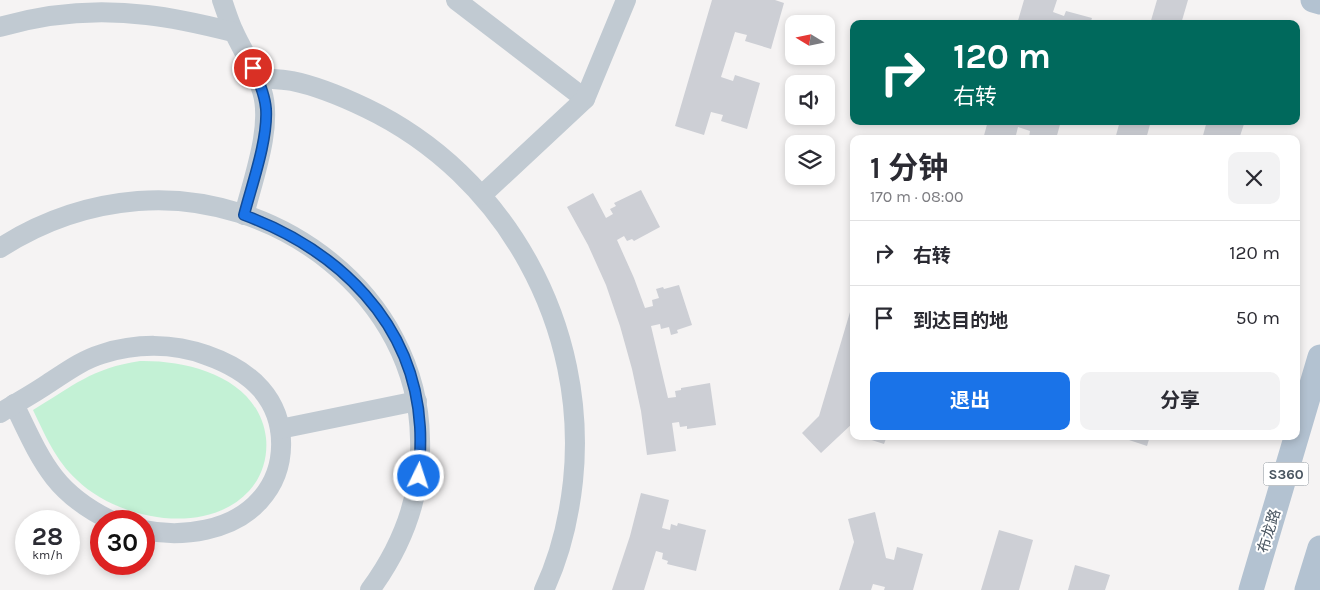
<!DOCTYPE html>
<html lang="zh">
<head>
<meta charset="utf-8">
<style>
	body { margin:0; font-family:Karla,"Noto Sans SC",sans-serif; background:#f2f2f3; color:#2b2b33; height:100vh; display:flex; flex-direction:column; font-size:19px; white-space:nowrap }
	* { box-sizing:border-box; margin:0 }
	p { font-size:16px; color:#7c7c81 }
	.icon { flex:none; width:28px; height:28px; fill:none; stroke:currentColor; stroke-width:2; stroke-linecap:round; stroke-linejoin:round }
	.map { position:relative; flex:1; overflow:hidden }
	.panel { position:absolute; left:850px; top:135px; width:450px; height:305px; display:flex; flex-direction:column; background:#fff; border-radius:10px; box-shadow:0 2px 8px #0003 }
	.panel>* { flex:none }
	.guide { position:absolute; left:850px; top:20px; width:450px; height:105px; border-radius:10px; box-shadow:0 2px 8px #0003; background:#00695c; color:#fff; overflow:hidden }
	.needle { width:32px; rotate:280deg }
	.buttons { position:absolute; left:785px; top:15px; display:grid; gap:10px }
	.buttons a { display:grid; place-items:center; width:50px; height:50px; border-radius:10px; background:#fff; box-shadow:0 2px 8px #0003; font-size:25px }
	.speed { position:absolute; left:15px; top:510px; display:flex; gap:10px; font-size:25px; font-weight:700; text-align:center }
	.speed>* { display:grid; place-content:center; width:65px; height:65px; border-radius:50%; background:#fff; box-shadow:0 2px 8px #0003; line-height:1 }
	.speed small { font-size:12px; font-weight:400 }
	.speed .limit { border:8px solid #d22; background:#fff; color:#111 }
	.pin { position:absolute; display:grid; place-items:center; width:42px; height:42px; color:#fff; margin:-21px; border:2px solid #fff; border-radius:50%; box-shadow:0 1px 5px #0007 }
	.me { position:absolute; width:55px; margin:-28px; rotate:4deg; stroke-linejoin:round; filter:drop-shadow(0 0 4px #0008) }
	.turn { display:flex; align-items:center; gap:18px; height:105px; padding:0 20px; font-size:22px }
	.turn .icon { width:65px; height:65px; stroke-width:2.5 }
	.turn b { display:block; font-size:35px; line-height:42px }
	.round { display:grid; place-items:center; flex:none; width:52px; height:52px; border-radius:10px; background:#f2f2f3 }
	.head { display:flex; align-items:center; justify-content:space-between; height:85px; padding:0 20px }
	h1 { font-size:30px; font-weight:700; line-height:38px }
	.primary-button { display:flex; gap:10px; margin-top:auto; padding:10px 20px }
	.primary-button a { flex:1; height:58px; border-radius:10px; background:#1a73e8; color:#fff; font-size:20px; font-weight:700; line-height:58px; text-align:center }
	.primary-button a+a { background:#f2f2f3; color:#2b2b33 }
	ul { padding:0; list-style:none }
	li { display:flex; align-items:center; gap:15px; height:65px; padding:0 20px; border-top:1px solid #e1e1e2 }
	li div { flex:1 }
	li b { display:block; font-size:19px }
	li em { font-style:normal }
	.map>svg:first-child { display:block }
	.green { fill:#c3f1d5 }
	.building { fill:#cdcfd5 }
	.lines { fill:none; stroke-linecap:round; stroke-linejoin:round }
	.minor { stroke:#c1cad2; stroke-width:20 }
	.major { stroke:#b3c2d1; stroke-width:25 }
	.route-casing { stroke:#114b97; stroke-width:12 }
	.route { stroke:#1a73e8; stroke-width:9 }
	.labels { text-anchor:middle; stroke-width:4; stroke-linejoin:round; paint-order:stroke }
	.shield { fill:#fff; stroke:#808990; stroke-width:1 }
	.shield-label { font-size:14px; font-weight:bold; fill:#4a5661 }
	.street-label { font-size:15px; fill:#4a5661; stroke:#fff }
</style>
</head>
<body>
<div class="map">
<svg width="1320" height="590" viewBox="0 0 1320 590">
	<rect width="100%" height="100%" fill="#f5f3f3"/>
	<path class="green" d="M140,361C191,360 259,379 266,438C268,457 262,477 249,491C207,537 118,520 77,480C56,461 45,435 33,410C73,386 92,368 140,361Z"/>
	<g class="building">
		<path d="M712,0H775L784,3L771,49L745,41L747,35L735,32L721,77L733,81L735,75L760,83L747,129L721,121L723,115L711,112L704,135L675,126Z"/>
		<path d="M1024,0H1057L1053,12L1064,16L1066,11L1092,18L1090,24H1017Z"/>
		<path d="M1157,0H1188L1181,24H1150Z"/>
		<path d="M988,121H1061L1056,139H1036L1029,137L1030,131L1018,127L1015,139H983Z"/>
		<path d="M1120,121H1151L1146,139H1115Z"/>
		<path d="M1207,121H1245L1239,139H1202Z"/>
		<path d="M641,190L660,227L634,241L632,239L627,241L624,236L617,240L634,278L645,308L653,306L652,300L659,298L656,289L663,287L664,289L679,285L692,325L677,330L678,333L671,335L669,327L661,329L660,324L651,326L668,398L676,397L675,391L681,390V388L710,383L716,425L687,429V426L680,427L679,422L672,423L676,451L647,455L641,411L632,369L620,326L606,285L588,245L567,207L593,193L606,218L613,214L610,209L616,206L614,203Z"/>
		<path d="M853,302L854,422L821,453L802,433L819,416Z"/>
		<path d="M859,436H887L884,444Z"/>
		<path d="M1117,436H1150L1147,446Z"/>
		<path d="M641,493L669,500L662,528L670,530L671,524L677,526L678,523L706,530L696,571L667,564L668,561L662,559L663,553L656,551L644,590H612L630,536Z"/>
		<path d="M875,512L886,558L894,560L897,547L923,554L913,590H884L885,587L873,584L871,590H839L854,542L848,519Z"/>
		<path d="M999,530L1033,540L1019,590H981Z"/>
		<path d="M1075,565L1110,575L1105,590H1068Z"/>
	</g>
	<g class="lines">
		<g class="minor">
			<path d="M222,0C226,11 229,22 234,32C243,52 256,70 262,91C273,126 253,179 244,215"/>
			<path d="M456,0L585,99"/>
			<path d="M0,27C47,13 98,9 147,15C176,18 205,25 233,32"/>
			<path d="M258,78C269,79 280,79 292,81C317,86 343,97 366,108C506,175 589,327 573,481C569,518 560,556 544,590"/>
			<path d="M482,195L585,99L626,0"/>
			<path d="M0,248C42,221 88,205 138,201C277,190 418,295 420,439C422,495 403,545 370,590"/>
			<path d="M14,404C41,460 53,493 112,521"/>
			<path d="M0,413C16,403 33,394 49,383C66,372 82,360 102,354C136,343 173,343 206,355C226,362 247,373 261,389C288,420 288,469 260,500C233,531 182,538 144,530"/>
			<path d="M280,429L417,401"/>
		</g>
		<g class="major">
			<path d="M1313,0L1320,2"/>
			<path d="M1251,590L1320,357"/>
			<path d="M1307,590L1320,548"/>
		</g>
	</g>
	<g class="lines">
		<defs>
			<path id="route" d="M253,68C259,81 265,95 266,109C268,140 252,184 244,215C338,250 414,322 420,427C421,443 420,460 419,476"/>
		</defs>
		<use href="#route" class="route-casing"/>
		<use href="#route" class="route"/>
	</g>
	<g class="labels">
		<rect class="shield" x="1263.5" y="462.5" width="45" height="23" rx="4"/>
		<g class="shield-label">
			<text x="1286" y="479">S360</text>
		</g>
		<g class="street-label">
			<text transform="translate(1269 531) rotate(-73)" y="5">布龙路</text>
		</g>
	</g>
</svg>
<div class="buttons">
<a><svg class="needle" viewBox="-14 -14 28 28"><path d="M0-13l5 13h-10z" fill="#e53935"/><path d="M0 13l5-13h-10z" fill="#7c7c81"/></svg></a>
<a><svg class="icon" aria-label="sound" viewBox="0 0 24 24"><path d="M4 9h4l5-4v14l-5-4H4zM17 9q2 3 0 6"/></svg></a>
<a><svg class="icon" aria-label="layers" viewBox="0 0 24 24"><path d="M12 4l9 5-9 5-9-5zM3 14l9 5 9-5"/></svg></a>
</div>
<div class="speed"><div>28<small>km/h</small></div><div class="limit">30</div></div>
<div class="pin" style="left:253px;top:68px;background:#d93025"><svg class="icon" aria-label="arrive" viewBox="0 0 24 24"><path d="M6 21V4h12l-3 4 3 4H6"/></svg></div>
<svg class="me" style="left:419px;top:476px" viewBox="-20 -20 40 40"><circle r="17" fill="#1a73e8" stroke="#fff" stroke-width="3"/><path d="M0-11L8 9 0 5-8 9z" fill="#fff"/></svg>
<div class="guide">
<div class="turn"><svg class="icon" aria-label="right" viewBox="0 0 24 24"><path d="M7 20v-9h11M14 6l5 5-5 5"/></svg><div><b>120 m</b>右转</div></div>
</div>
<section class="panel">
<div class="head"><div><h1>1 分钟</h1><p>170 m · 08:00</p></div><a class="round"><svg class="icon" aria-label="close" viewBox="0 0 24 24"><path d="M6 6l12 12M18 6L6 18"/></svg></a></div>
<ul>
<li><svg class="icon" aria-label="right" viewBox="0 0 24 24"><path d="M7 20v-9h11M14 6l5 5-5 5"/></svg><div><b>右转</b></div><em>120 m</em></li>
<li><svg class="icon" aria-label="arrive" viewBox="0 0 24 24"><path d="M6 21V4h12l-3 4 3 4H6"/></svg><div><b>到达目的地</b></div><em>50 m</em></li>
</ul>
<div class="primary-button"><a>退出</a><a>分享</a></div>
</section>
</div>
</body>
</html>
